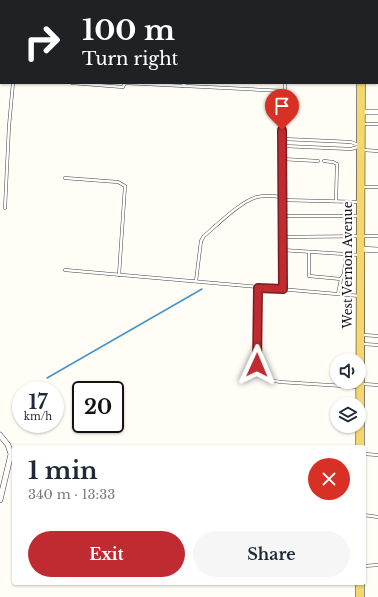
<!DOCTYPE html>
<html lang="en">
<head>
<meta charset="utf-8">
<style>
	body { margin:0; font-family:"Libre Baskerville",serif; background:#f6f6f7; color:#1f2937; height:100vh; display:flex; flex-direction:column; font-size:15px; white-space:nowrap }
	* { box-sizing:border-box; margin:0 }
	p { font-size:13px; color:#747a83 }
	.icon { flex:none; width:22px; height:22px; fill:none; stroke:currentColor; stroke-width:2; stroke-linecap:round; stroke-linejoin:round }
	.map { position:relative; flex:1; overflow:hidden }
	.panel { position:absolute; left:12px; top:445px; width:354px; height:140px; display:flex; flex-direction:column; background:#fff; border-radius:4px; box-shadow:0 1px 3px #0004 }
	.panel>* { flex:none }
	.guide { position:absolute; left:0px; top:0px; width:378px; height:84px; box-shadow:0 1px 3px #0004; background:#202124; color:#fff; overflow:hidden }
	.tools { position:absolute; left:330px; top:353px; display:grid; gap:8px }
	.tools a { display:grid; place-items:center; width:36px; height:36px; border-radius:50%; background:#fff; box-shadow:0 1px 3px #0004; font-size:20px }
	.speed { position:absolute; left:12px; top:381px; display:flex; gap:8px; font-size:20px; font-weight:700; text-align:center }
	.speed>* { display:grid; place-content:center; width:52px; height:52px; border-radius:50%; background:#fff; box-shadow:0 1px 3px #0004; line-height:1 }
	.speed small { font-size:10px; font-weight:400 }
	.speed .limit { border:2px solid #111; border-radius:6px; background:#fff; color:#111 }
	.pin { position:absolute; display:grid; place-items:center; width:34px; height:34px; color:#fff; margin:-41px -17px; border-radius:50% 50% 50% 0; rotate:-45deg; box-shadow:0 0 4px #0007 }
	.pin .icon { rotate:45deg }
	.me { position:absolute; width:44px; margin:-22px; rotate:1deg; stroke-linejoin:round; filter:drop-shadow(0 0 3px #0008) }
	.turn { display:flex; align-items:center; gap:14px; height:84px; padding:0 16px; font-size:18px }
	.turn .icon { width:52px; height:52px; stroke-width:2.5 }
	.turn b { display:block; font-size:28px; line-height:34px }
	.round { display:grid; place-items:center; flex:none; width:42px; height:42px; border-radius:21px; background:#f6f6f7 }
	.head { display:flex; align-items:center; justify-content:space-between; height:68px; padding:0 16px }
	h1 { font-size:24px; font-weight:800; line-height:30px }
	.primary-button { display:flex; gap:8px; margin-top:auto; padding:8px 16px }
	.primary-button a { flex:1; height:46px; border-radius:24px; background:#bf2b30; color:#fff; font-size:16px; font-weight:800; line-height:46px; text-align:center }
	.primary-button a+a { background:#f6f6f7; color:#1f2937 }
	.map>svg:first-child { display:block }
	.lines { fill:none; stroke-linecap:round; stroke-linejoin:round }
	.stream { stroke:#4393cb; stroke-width:1.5 }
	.service-casing { stroke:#444; stroke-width:3.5 }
	.minor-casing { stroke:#444; stroke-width:6 }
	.tertiary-casing { stroke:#444; stroke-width:7 }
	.primary-casing { stroke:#222; stroke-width:9 }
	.service { stroke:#fff; stroke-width:2.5 }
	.minor { stroke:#fff; stroke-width:5 }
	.tertiary { stroke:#fff; stroke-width:6 }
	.primary { stroke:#f5d66f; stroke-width:8 }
	.route-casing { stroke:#7c1c1f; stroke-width:10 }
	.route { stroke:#bf2b30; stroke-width:7 }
	.labels { text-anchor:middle; stroke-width:4; stroke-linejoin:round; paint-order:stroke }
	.street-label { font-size:12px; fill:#111; stroke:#fff }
</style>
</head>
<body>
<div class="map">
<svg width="378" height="597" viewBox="0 0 378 597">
	<rect width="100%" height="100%" fill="#fffdf5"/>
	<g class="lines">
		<path class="stream" d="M47,378L202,289"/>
		<defs>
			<g id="service">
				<path d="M374,0V1"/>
				<path d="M377,8H378"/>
				<path d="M72,83L123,87L125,83L284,91"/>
				<path d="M182,86L186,83"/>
				<path d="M363,124H378"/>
				<path d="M284,139L351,142L361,146L351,149L284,146L282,143Z"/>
				<path d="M363,150L378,151"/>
				<path d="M282,159L318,161"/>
				<path d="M324,161L333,162L337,164L336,201"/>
				<path d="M65,178L118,182L125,186L119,275"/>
				<path d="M363,187H378"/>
				<path d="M282,200L360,202"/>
				<path d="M5,208L9,126L13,83"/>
				<path d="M282,216H360"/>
				<path d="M282,237L378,236"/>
				<path d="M282,250L360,255"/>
				<path d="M309,252V276L341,279L338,294"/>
				<path d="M65,270L360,296"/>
				<path d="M341,279L344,274L346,254"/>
				<path d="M196,281L201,241L204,236C217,225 241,201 257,197C265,195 274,196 282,197"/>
				<path d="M258,287L257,365C263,379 266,379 280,382L360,387"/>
				<path d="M283,289L282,143L285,83"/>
				<path d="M363,335L378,336"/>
				<path d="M363,344L378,345"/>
				<path d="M363,384L378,385"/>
				<path d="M364,454L378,455"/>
				<path d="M364,515L378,517"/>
				<path d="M364,566L378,565"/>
			</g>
			<g id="minor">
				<path d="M73,1V0"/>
				<path d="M188,1V0"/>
				<path d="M377,21H378"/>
				<path d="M361,112H378"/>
				<path d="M360,249L378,250"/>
				<path d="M0,435L8,445L11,454L0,500"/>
			</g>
			<path id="tertiary" d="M0,5H1"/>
			<g id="primary">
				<path d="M361,1V0"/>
				<path d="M360,447L361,83"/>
				<path d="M360,597V583"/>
			</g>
		</defs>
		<use href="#service" class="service-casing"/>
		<use href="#minor" class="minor-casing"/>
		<use href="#tertiary" class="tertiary-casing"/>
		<use href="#primary" class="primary-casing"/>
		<use href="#service" class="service"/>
		<use href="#minor" class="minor"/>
		<use href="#tertiary" class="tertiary"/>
		<use href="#primary" class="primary"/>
	</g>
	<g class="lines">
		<defs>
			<path id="route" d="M257,365L258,288L283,289L282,130"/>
		</defs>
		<use href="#route" class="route-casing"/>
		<use href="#route" class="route"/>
	</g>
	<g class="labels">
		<g class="street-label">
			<text transform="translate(348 265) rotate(-90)" y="4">West Vernon Avenue</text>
		</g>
	</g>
</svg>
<div class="tools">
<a><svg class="icon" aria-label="sound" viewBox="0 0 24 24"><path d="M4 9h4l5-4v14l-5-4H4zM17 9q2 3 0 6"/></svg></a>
<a><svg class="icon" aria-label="layers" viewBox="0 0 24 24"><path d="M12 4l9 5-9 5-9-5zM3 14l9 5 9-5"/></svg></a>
</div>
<div class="speed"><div>17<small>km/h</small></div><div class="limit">20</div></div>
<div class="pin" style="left:282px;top:130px;background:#d93025"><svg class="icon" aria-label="arrive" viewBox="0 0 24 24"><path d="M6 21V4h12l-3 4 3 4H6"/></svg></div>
<svg class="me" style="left:257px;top:365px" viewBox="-20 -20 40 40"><path d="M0-17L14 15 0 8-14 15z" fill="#bf2b30" stroke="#fff" stroke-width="4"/></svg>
<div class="guide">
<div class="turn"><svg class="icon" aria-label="right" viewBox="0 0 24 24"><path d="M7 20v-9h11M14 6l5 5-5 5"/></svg><div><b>100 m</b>Turn right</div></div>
</div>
<section class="panel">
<div class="head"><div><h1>1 min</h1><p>340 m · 13:33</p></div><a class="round" style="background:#d93025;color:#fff"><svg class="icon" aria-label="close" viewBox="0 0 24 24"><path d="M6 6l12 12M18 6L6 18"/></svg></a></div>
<div class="primary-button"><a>Exit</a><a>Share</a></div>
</section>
</div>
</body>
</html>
